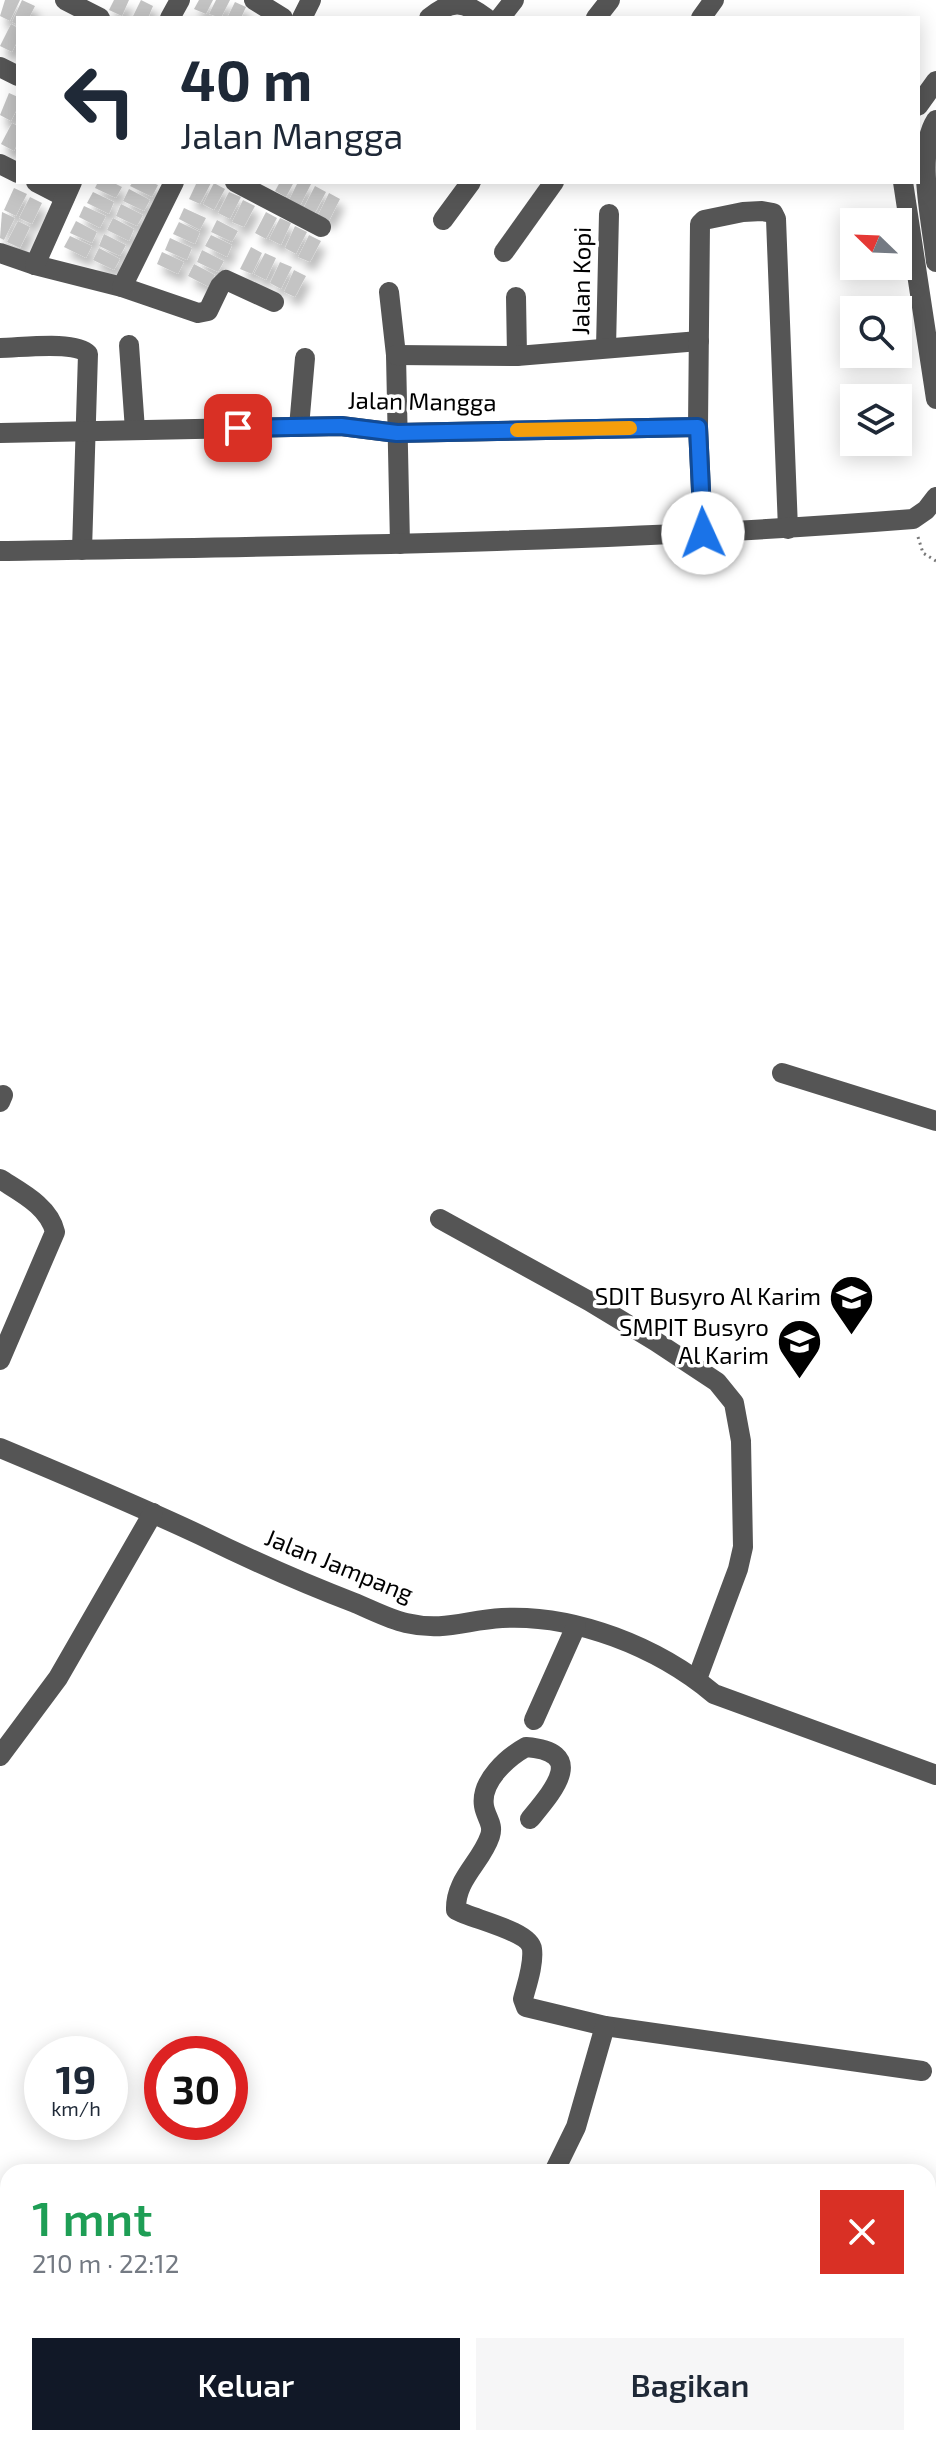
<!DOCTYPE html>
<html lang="id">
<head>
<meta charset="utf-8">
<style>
	body { margin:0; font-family:"Exo 2",sans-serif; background:#f6f6f7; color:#1f2937; height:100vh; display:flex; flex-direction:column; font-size:30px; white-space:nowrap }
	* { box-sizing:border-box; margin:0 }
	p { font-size:26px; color:#747a83 }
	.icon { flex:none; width:44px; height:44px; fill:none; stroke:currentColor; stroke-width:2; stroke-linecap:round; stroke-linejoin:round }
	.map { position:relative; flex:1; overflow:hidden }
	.details { position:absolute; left:0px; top:2164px; width:936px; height:282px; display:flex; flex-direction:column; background:#fff; border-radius:24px 24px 0 0; box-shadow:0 4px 20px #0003 }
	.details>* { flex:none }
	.hud { position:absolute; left:16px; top:16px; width:904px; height:168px; border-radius:0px; box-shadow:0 4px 20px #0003; background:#fff; color:#1f2937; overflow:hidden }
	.needle { width:52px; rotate:293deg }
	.controls { position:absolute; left:840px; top:208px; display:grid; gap:16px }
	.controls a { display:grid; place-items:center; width:72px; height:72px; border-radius:0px; background:#fff; box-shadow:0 4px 20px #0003; font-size:40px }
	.speed { position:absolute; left:24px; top:2036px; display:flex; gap:16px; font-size:40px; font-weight:700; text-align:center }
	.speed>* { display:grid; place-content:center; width:104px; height:104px; border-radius:50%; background:#fff; box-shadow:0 4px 20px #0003; line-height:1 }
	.speed small { font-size:20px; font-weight:400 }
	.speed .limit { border:12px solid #d22; background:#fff; color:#111 }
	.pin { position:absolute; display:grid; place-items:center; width:68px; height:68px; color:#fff; margin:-34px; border-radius:16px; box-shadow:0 4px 12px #0006 }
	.me { position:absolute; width:88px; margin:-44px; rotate:358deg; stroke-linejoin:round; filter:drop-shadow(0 0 6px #0008) }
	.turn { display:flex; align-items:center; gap:28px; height:168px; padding:0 32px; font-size:36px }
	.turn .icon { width:104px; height:104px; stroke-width:2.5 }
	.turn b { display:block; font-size:56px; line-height:68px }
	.round { display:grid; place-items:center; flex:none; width:84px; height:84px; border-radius:0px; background:#f6f6f7 }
	.overview { display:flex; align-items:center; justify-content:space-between; height:136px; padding:0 32px }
	h1 { font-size:48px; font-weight:600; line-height:60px; color:#1e9e55 }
	.action { display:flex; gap:16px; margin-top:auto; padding:16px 32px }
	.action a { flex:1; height:92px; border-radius:0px; background:#111827; color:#fff; font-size:32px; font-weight:600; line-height:92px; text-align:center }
	.action a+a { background:#f6f6f7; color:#1f2937 }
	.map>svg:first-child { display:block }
	.building { fill:#c4c4c4; filter:url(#shadow) }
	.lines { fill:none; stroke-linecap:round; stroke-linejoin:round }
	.path { stroke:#777; stroke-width:3; stroke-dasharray:2 4; stroke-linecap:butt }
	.minor { stroke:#555; stroke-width:20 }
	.route-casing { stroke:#114b97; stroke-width:20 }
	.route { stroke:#1a73e8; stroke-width:14 }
	.slow { stroke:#f59e0b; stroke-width:14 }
	.labels { text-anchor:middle; stroke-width:7; stroke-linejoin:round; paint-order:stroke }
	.street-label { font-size:24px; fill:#000; stroke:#fff }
	.poi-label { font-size:24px; fill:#000; stroke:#fff; text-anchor:end }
</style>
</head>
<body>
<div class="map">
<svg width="936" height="2445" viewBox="0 0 936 2445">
	<defs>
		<filter id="shadow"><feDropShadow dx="5" dy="9" stdDeviation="4" flood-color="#0004"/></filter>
	</defs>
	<rect width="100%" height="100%" fill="#fff"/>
	<g class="building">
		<path d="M5,0H20L10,21L0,16Z"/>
		<path d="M22,0L35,6L29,18H18V25L12,22Z"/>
		<path d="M114,0H129L122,16L109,10Z"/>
		<path d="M141,0L153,6L148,18H132Z"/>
		<path d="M199,0H213L206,14L194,9Z"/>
		<path d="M216,0H230L221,18L209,14Z"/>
		<path d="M235,2L246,7L241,18H227Z"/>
		<path d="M11,24L18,28V40L12,52L0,46Z"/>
		<path d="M9,93L18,97V107L11,121L0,115Z"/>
		<path d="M12,123L18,126V142L14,151L1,144Z"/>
		<path d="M98,182H112L122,187L116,198L95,188Z"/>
		<path d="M133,182H151L158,185L152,197L130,186Z"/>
		<path d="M197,182L211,183L200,204L189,199Z"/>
		<path d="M280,182H294L286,197L275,191Z"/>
		<path d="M298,182L311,184L300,206L289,200Z"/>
		<path d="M214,183L225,189L214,210L203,204Z"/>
		<path d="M315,186L326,192L315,213L304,207Z"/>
		<path d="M14,188L27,194L16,216L4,210Z"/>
		<path d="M129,189L150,200L144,211L123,201Z"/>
		<path d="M93,192L114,202L109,214L87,203Z"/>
		<path d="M229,192L241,197L230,219L218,213Z"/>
		<path d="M329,193L340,199L329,221L318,215Z"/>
		<path d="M30,197L42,203L32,224L19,218Z"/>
		<path d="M243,200L255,206L244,227L232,222Z"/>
		<path d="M121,204L143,215L137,226L116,216Z"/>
		<path d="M84,206L106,216L100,228L79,217Z"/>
		<path d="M184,208L206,218L200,230L179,219Z"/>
		<path d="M2,212L15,218L4,240L0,238Z"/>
		<path d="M266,212L277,218L266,239L255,233Z"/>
		<path d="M113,218L134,229L129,241L107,230Z"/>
		<path d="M280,218L291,223L281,245L269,239Z"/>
		<path d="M217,220L238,231L232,242L211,232Z"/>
		<path d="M18,221L30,227L20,248L7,242Z"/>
		<path d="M76,221L97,232L92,243L70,233Z"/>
		<path d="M179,222L200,232L195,244L173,234Z"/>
		<path d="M295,226L307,232L296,254L285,248Z"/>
		<path d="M104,234L126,245L120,256L99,246Z"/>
		<path d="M211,235L232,245L227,257L205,246Z"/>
		<path d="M309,235L321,241L310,262L298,257Z"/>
		<path d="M70,236L92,246L86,258L64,247Z"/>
		<path d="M170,238L192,248L187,260L165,250Z"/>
		<path d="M251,247L262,253L252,274L240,269Z"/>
		<path d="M99,248L120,259L114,270L93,260Z"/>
		<path d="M202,250L224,261L218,272L197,262Z"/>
		<path d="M162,252L184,262L178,274L157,264Z"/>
		<path d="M265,253L276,258L266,280L254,274Z"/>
		<path d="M280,262L292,267L281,289L270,283Z"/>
		<path d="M194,264L215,275L209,287L188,276Z"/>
		<path d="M294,270L306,276L295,297L284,292Z"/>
	</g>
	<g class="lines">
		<path class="path" d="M918,537L923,553L936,561"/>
		<g class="minor">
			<path d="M65,0L100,18"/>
			<path d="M254,0L283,18"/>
			<path d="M170,18L180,0"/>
			<path d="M302,18L311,0"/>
			<path d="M429,18C451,0 463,0 486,18"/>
			<path d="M500,18L514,0"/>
			<path d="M596,18L610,0"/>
			<path d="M701,18L714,0"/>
			<path d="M0,67L18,76"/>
			<path d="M918,106L936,81"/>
			<path d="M936,120C915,153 932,223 936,262"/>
			<path d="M0,164L18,173"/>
			<path d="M36,182L65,197"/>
			<path d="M235,182L321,227"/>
			<path d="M903,182L936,399"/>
			<path d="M443,220L471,182"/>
			<path d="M504,252L554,182"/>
			<path d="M0,253L35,265L122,287L198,313L208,311L220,286L226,280L274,302"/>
			<path d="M35,265L72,182"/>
			<path d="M122,287L174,182"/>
			<path d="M389,292L396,355L400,544"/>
			<path d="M516,297L517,356"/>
			<path d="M129,345L135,430"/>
			<path d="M0,348C20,348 75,340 88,354L82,550"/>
			<path d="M606,348L609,214"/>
			<path d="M396,355L517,356L699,341"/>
			<path d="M299,427L305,358"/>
			<path d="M0,433L341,426L397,433L698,427"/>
			<path d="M703,533L698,427L700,224L704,220L743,212L762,211L773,213L776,219L788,529"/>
			<path d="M0,551C304,546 609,543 913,519L926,510L936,497"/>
			<path d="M782,1073L936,1121"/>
			<path d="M0,1102L3,1095"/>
			<path d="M0,1179C20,1192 49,1206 55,1232L0,1360"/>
			<path d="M440,1219L589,1301L655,1341L717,1382L734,1403L741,1441L743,1547L738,1569L697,1679"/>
			<path d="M0,1448C67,1476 134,1504 200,1535C251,1560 302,1583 355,1603C372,1610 389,1619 406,1623C444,1632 466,1620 502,1618C575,1614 658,1647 714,1694L936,1775"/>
			<path d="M534,1720L576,1626"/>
			<path d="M0,1756L58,1678L153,1513"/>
			<path d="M530,1819C553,1791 588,1752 526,1747C508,1757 480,1781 484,1806C486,1818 494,1824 490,1836C481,1863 455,1879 456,1910C472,1919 530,1931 532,1949C534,1964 527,1984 523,1999L526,2007L605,2026L922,2071"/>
			<path d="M554,2172L576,2127L605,2026"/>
			<path d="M928,2278L936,2265"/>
			<path d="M0,2290L8,2271"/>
			<path d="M480,2445L483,2438"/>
		</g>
	</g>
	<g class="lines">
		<defs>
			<path id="route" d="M238,428L341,426L397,433L698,427L703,533"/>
		</defs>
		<use href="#route" class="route-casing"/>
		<use href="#route" class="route"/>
		<path class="slow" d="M517,430L630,428"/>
	</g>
	<defs>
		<symbol id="school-pin" viewBox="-11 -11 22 30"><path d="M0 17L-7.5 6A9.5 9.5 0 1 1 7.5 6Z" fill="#000" stroke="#fff"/><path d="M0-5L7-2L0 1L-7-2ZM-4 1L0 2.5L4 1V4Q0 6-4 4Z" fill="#fff"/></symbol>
	</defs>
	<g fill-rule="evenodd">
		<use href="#school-pin" x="826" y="1272" width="51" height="69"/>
		<use href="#school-pin" x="774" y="1316" width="51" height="69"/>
	</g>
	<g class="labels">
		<g class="street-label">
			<text transform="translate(582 281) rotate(-89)" y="8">Jalan Kopi</text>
			<text transform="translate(422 402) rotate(1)" y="8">Jalan Mangga</text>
			<text transform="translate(339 1566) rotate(22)" y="8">Jalan Jampang</text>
		</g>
		<g class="poi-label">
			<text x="821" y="1305">SDIT Busyro Al Karim</text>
			<text x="769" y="1336">SMPIT Busyro<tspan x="769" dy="28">Al Karim</tspan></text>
		</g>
	</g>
</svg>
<div class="controls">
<a><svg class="needle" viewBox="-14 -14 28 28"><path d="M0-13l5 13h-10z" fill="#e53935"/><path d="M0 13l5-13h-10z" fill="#747a83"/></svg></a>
<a><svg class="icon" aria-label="search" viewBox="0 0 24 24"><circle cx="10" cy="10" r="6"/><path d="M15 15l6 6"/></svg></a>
<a><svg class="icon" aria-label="layers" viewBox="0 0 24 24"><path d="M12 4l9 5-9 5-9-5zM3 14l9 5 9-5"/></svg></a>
</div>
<div class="speed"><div>19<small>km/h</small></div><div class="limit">30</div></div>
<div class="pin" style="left:238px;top:428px;background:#d93025"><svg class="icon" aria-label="arrive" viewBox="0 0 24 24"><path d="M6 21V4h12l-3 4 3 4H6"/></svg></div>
<svg class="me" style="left:703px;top:533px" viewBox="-20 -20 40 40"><circle r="19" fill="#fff"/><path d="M0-13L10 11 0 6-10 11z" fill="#1a73e8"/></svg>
<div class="hud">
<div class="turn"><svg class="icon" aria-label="left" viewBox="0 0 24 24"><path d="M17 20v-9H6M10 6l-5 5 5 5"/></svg><div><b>40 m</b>Jalan Mangga</div></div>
</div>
<section class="details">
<div class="overview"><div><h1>1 mnt</h1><p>210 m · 22:12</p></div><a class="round" style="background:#d93025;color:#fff"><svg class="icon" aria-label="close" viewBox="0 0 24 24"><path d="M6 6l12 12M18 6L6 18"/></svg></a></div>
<div class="action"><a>Keluar</a><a>Bagikan</a></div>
</section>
</div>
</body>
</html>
